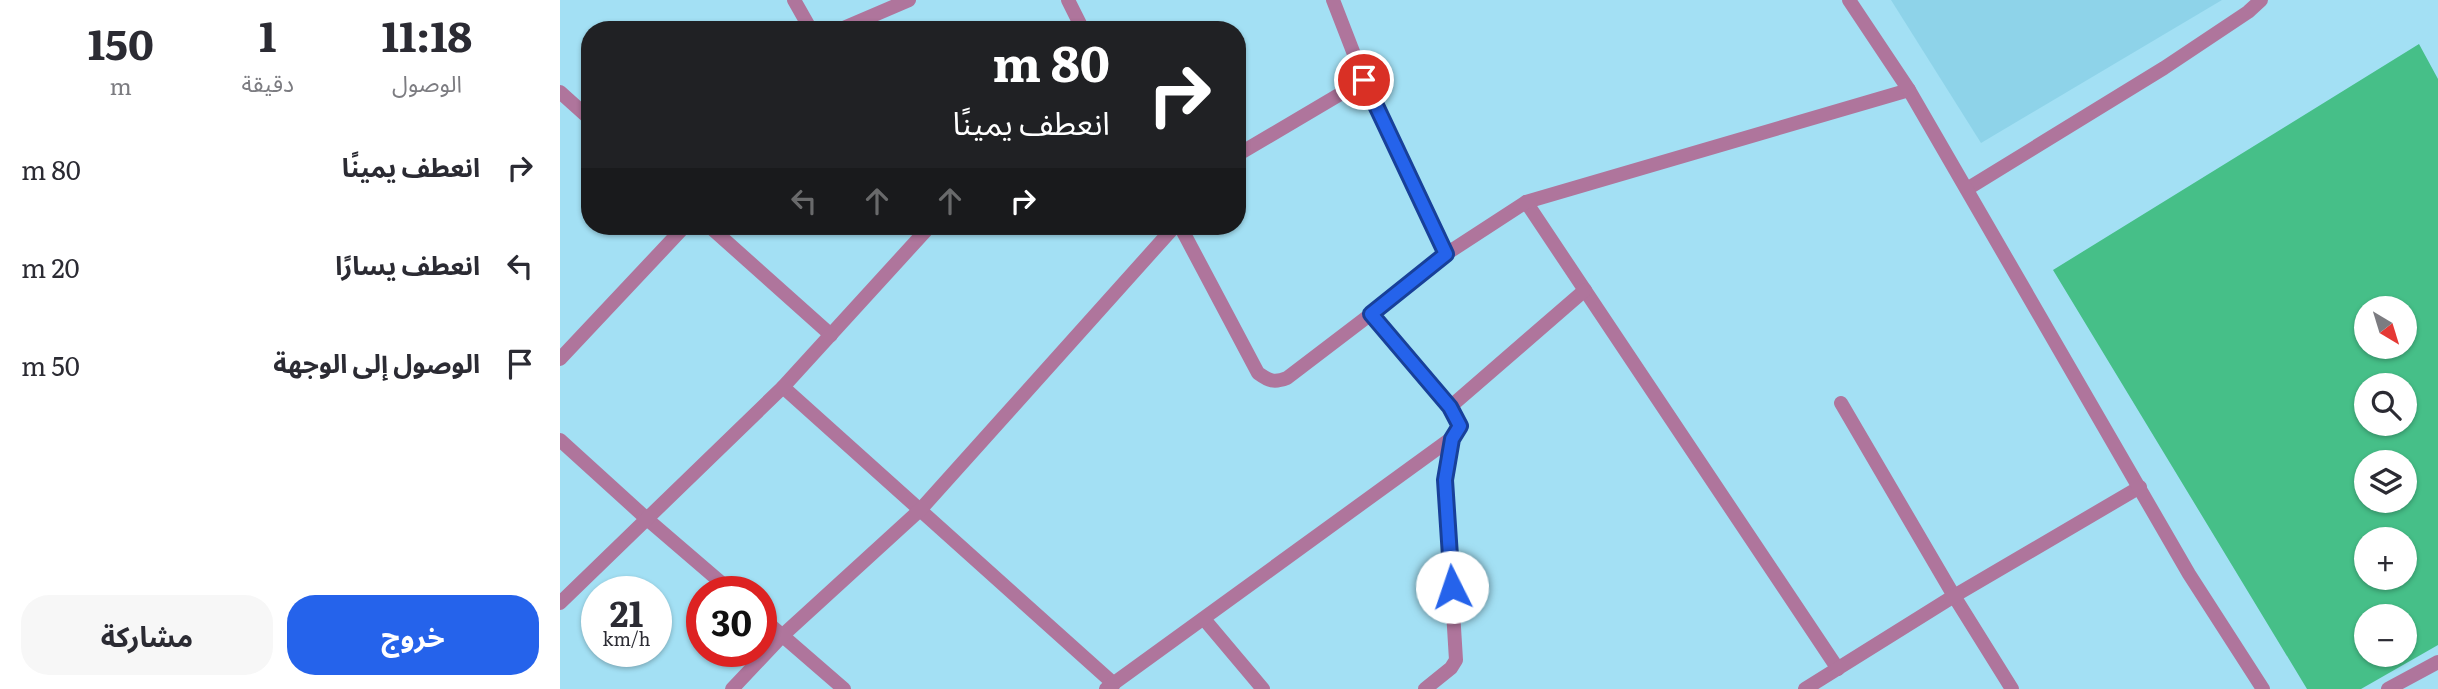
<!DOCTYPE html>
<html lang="ar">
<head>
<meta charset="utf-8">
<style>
	body { margin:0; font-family:Literata,"Noto Sans Arabic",serif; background:#f7f7f7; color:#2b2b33; direction:rtl; height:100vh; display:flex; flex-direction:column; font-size:26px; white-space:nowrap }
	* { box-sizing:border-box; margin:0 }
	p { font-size:23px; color:#7c7c81 }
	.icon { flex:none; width:38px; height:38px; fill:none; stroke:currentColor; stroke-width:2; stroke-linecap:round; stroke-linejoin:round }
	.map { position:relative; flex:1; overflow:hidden; direction:ltr }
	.sheet { display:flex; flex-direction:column; background:#fff; width:560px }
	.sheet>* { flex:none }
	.banner { position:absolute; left:21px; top:21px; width:665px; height:214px; border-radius:28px; box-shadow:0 2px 5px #0004; direction:rtl; background:#202124; color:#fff; overflow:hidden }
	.needle { width:46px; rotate:142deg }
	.tools { position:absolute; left:1794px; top:296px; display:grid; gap:14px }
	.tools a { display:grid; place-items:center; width:63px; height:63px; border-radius:50%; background:#fff; box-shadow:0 2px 5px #0004; font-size:35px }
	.speed { position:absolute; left:21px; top:576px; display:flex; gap:14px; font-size:35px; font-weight:700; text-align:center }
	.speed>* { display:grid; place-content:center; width:91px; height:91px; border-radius:50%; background:#fff; box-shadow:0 2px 5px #0004; line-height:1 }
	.speed small { font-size:18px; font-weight:400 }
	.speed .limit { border:10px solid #d22; background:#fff; color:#111 }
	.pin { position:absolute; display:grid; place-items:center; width:60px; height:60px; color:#fff; margin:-30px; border:4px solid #fff; border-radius:50%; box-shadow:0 2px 7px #0007 }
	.me { position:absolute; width:77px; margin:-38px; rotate:356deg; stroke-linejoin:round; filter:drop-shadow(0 0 5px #0008) }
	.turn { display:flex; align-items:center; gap:24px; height:147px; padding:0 21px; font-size:32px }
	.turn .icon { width:91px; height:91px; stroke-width:2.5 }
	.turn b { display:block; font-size:49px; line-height:60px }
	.lanes { display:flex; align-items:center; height:66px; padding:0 21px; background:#0003; justify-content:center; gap:35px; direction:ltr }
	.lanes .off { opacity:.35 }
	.eta { display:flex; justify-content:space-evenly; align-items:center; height:119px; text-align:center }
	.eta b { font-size:42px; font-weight:700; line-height:49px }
	.action { display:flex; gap:14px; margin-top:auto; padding:14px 21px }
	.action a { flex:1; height:80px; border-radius:28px; background:#2563eb; color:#fff; font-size:28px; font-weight:700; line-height:80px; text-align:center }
	.action a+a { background:#f7f7f7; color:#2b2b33 }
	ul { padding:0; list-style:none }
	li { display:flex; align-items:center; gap:21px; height:98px; padding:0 21px }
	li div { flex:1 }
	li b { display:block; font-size:26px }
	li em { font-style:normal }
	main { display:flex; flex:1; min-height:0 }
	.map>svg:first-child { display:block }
	.built { fill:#8ed3e9 }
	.green { fill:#46bf88; fill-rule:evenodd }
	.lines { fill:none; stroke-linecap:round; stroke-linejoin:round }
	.minor { stroke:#af759c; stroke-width:14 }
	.tertiary { stroke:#af759c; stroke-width:14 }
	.route-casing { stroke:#184099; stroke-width:18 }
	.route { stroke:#2563eb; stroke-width:12 }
</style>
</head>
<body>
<main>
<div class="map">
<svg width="1878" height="689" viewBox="0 0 1878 689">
	<rect width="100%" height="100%" fill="#a3e0f4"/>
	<path class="built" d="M1331,0H1662L1421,143Z"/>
	<path class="green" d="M1859,44L1878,79V645L1801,689H1747L1493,270ZM1806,308H1844V346H1806ZM1806,385H1844V424H1806ZM1806,462H1844V500H1806ZM1806,539H1844V578H1806ZM1844,616V654H1806V616Z"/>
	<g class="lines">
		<g class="minor">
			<path d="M234,0L251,30"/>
			<path d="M508,0L523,30"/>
			<path d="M773,0L804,80L886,254"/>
			<path d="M279,30L349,0"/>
			<path d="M0,92L30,119"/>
			<path d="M677,155L804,80"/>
			<path d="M1407,189L1604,68L1688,12L1701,0"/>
			<path d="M966,202L1278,669"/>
			<path d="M149,226L271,335"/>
			<path d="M620,226L698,373C709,381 714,383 727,378L811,314L886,254L966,202L1349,90"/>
			<path d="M0,359L125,226"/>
			<path d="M223,387L554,684"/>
			<path d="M1281,403L1394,596L1452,689"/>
			<path d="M890,407L1025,290"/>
			<path d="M0,440L87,519L172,592"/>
			<path d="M0,603L223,387L370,226"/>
			<path d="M201,617L284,689"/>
			<path d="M644,619L703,689"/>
			<path d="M172,689L223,635L361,509L615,226"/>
			<path d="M546,689L896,435L900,426L890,407L811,314"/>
			<path d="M865,689L891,668L896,660L885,480L892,439"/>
			<path d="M1245,689L1394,596L1580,487"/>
			<path d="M1828,689L1878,662"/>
		</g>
		<path class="tertiary" d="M1289,0L1349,90L1629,574L1703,689"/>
	</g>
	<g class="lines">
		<defs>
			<path id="route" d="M804,80L886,254L811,314L890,407L900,426L892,439L885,480L892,587"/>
		</defs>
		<use href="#route" class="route-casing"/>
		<use href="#route" class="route"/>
	</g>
</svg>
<div class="tools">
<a><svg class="needle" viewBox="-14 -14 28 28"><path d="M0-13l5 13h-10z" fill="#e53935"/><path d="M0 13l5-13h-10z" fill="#7c7c81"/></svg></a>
<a><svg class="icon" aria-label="search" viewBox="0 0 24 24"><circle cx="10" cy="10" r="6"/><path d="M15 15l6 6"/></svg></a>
<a><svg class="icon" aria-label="layers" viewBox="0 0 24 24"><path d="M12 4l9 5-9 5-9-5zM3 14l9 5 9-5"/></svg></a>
<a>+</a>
<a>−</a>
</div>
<div class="speed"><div>21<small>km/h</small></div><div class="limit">30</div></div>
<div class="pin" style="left:804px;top:80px;background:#d93025"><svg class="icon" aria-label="arrive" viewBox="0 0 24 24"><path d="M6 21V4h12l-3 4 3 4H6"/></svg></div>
<svg class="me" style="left:892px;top:587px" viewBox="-20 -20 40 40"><circle r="19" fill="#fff"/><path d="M0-13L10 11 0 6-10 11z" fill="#2563eb"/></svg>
<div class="banner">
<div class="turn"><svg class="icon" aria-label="right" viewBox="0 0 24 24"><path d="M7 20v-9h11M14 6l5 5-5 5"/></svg><div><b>80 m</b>انعطف يمينًا</div></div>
<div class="lanes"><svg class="icon off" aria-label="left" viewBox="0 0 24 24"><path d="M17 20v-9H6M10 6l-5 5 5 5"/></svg><svg class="icon off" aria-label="ahead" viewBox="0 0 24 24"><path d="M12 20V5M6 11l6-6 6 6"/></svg><svg class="icon off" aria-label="ahead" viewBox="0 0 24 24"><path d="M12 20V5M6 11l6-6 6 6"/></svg><svg class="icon" aria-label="right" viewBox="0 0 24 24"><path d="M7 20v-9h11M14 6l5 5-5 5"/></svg></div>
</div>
</div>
<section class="sheet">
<div class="eta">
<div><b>11:18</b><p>الوصول</p></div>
<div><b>1</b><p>دقيقة</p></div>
<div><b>150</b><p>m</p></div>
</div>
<ul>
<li><svg class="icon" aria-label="right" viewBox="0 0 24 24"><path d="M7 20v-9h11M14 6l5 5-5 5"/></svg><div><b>انعطف يمينًا</b></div><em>80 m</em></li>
<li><svg class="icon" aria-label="left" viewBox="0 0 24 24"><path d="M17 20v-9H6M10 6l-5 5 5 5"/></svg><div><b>انعطف يسارًا</b></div><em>20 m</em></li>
<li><svg class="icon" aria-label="arrive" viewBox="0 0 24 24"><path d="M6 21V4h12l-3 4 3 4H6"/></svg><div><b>الوصول إلى الوجهة</b></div><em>50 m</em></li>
</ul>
<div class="action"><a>خروج</a><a>مشاركة</a></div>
</section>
</main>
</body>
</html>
